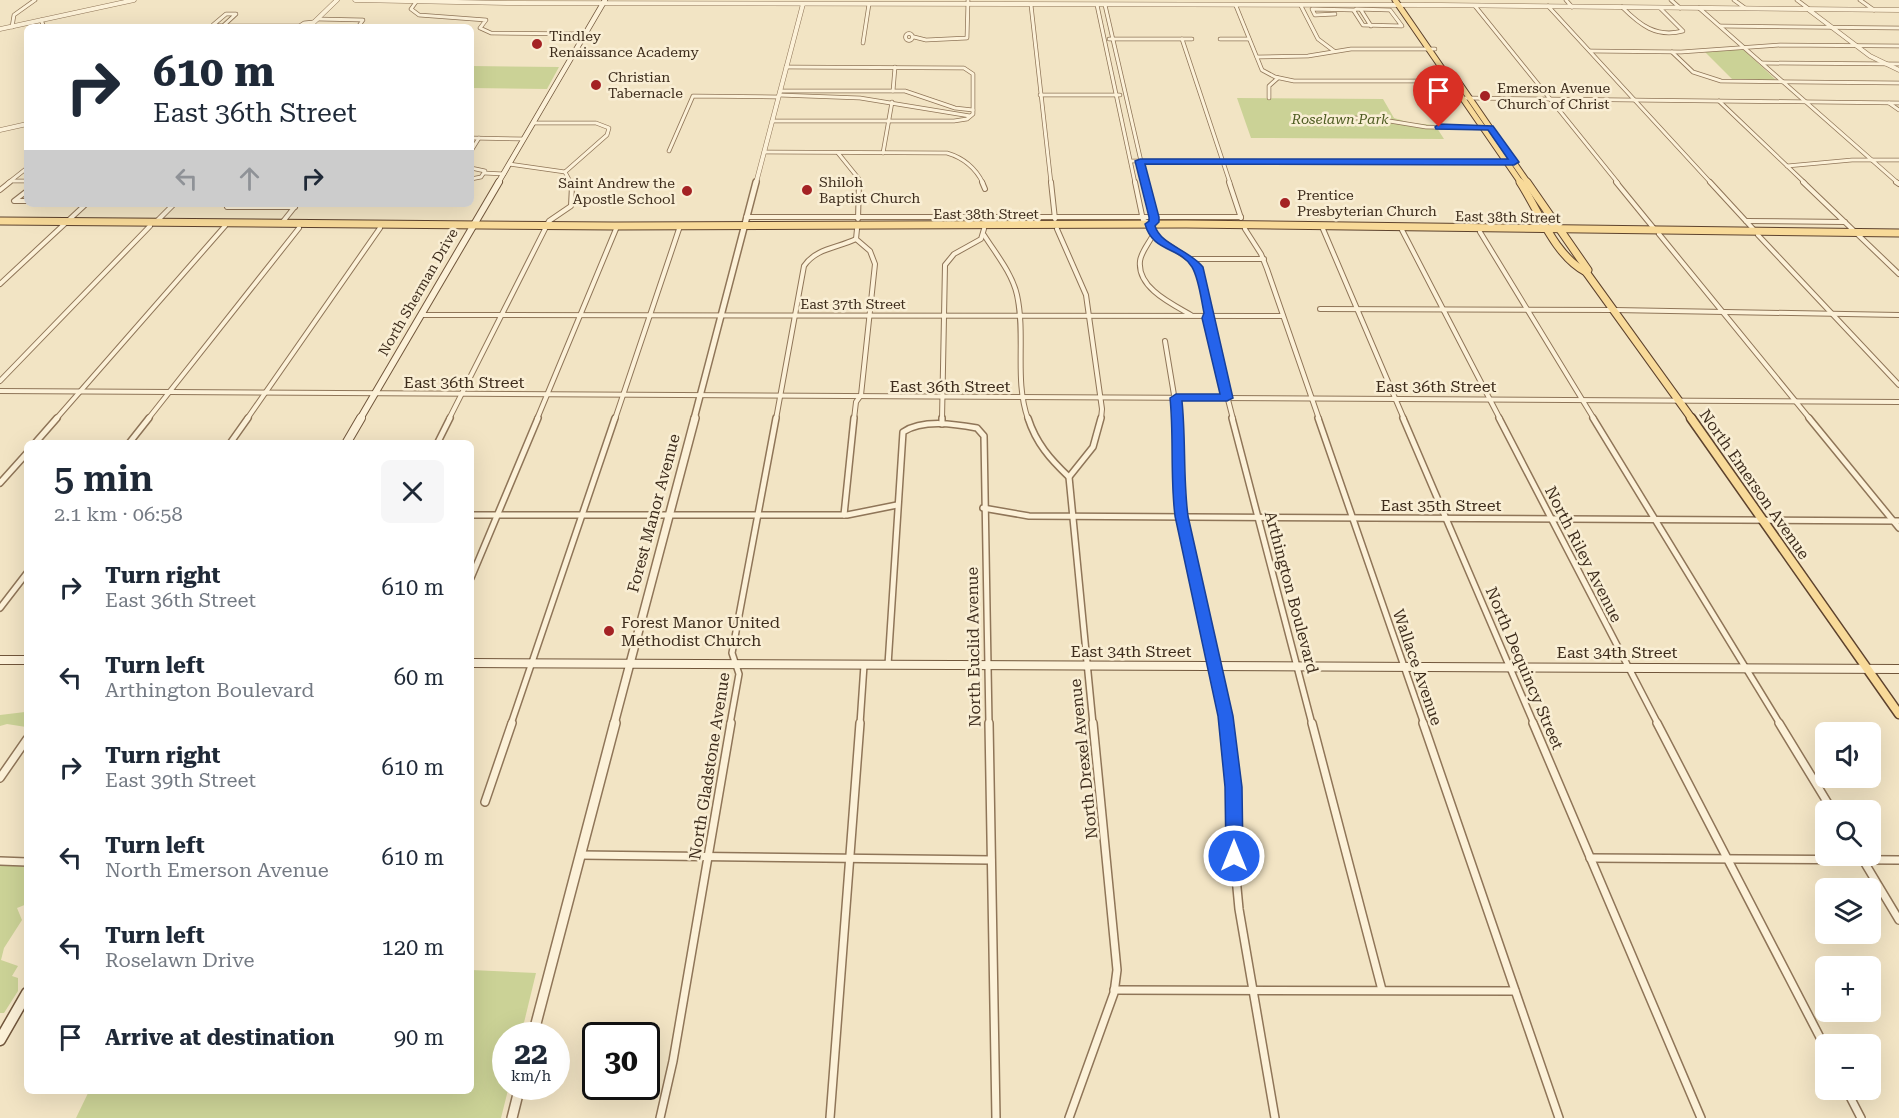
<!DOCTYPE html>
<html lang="en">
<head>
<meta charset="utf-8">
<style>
	body { margin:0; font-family:"Roboto Serif",serif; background:#f6f6f7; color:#1f2937; height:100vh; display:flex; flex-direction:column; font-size:22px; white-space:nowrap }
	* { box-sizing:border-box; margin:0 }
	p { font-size:20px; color:#747a83 }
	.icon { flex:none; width:33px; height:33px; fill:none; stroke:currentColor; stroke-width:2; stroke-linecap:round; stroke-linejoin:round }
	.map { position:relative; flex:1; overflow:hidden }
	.sheet { position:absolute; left:24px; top:440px; width:450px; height:654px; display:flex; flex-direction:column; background:#fff; border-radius:9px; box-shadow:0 6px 24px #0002 }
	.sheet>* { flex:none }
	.hud { position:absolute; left:24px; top:24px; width:450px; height:183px; border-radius:9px; box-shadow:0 6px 24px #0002; background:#fff; color:#1f2937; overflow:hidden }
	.fabs { position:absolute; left:1815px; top:722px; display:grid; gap:12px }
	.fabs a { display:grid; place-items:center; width:66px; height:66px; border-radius:9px; background:#fff; box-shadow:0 6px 24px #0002; font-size:30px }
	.speed { position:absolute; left:492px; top:1022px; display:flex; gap:12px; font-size:30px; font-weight:700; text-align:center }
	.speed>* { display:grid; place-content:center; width:78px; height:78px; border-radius:50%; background:#fff; box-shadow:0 6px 24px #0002; line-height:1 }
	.speed small { font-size:15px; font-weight:400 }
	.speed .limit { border:3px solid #111; border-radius:9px; background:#fff; color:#111 }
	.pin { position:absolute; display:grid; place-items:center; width:51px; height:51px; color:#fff; margin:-62px -26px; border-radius:50% 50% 50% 0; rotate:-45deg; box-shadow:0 0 6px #0007 }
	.pin .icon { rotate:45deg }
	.me { position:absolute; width:66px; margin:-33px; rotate:0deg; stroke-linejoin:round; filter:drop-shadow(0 0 4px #0008) }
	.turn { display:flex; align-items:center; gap:21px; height:126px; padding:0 30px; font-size:27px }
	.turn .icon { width:78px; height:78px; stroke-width:2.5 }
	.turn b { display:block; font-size:42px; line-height:51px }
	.lanes { display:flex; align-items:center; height:57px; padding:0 30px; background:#0003; justify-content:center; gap:30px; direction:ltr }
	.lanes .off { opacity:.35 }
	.round { display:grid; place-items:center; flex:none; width:63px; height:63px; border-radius:9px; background:#f6f6f7 }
	.head { display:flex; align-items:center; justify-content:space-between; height:102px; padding:0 30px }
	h1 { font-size:36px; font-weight:600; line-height:45px }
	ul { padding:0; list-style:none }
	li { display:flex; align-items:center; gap:18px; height:90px; padding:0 30px }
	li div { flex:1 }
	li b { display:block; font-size:22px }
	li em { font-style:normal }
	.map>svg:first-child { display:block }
	.green { fill:#cbd296 }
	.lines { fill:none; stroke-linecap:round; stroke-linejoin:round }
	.minor-far3-casing { stroke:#8f7558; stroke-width:4.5 }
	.minor-far2-casing { stroke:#8f7558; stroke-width:6 }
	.minor-far1-casing { stroke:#8f7558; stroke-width:8 }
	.minor-casing { stroke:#8f7558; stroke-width:10 }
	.tertiary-far3-casing { stroke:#8f7558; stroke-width:5 }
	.tertiary-far2-casing { stroke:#8f7558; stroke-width:8 }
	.tertiary-far1-casing { stroke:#8f7558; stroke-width:10 }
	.tertiary-casing { stroke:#8f7558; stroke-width:12 }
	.secondary-far3-casing { stroke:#71563b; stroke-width:6 }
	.secondary-far2-casing { stroke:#71563b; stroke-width:8 }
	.secondary-far1-casing { stroke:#71563b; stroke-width:10 }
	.secondary-casing { stroke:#71563b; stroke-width:13 }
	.primary-far2-casing { stroke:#5d422d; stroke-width:7 }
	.primary-far1-casing { stroke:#5d422d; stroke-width:9 }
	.primary-casing { stroke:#5d422d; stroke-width:11 }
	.minor-far3 { stroke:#fcf1d8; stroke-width:3 }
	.minor-far2 { stroke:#fcf1d8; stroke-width:4 }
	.minor-far1 { stroke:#fcf1d8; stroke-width:5 }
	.minor { stroke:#fcf1d8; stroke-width:7 }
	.tertiary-far3 { stroke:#fcf1d8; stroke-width:4 }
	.tertiary-far2 { stroke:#fcf1d8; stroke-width:5 }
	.tertiary-far1 { stroke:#fcf1d8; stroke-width:7 }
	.tertiary { stroke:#fcf1d8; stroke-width:9 }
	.secondary-far3 { stroke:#fcf1d8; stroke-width:4.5 }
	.secondary-far2 { stroke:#fcf1d8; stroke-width:6 }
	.secondary-far1 { stroke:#fcf1d8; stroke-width:8 }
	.secondary { stroke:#fcf1d8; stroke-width:10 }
	.primary-far2 { stroke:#f8da99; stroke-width:5 }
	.primary-far1 { stroke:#f8da99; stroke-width:7 }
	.primary { stroke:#f8da99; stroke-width:8 }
	.route { fill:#2563eb; stroke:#184099; stroke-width:1.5 }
	.poi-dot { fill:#a42224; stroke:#f9eed4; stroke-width:2 }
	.labels { text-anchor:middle; stroke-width:5; stroke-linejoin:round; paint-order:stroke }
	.far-poi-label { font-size:14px; fill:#3e2d1d; stroke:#f9eed4; text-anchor:start }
	.far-park-label { font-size:14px; font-style:italic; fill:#4e5c22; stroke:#f9eed4 }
	.far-street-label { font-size:14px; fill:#3e2d1d; stroke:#f9eed4 }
	.street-label { font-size:16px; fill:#3e2d1d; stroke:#f9eed4 }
	.poi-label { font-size:16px; fill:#3e2d1d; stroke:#f9eed4; text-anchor:start }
</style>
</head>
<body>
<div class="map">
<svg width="1899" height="1118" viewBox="0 0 1899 1118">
	<rect width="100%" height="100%" fill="#f2e4c4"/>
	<g class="green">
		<path d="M1743,49L1776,80H1733L1705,52Z"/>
		<path d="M471,66L559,67L547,89L471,88Z"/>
		<path d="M1237,98L1383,99L1394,118L1411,123L1435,125L1444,139L1251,138Z"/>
		<path d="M25,712L26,727L7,724L0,726V715Z"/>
		<path d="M0,865H27V904L17,908L22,920L4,948L1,960L18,966L12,976L18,978V991L4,1013H0Z"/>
		<path d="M471,970L536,973L521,1035H506V1086H509L501,1118H76L89,1091L471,1090Z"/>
	</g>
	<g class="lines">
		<defs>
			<g id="minor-far3">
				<path d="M1566,0L1572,7"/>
				<path d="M1671,0L1680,8"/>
				<path d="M1734,0L1745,8"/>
				<path d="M1797,0L1809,9"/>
				<path d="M1860,0L1874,10"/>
				<path d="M416,2L411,9L419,15L486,20L480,28L491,33L585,34"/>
				<path d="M1031,5L1051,183"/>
				<path d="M1097,5L1135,183"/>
				<path d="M1105,5L1146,183"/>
				<path d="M1236,6L1262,70L1275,77L1294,81H1451"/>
				<path d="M1301,6L1318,39L1334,51"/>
				<path d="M1475,6L1618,183"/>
				<path d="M1548,6L1711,183"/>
				<path d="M1622,7C1640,25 1656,38 1683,31L1660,8"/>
				<path d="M1699,8L1898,183"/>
				<path d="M1356,9L1390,10L1402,26L1363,25L1354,11Z"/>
				<path d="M1361,10L1371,26"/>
				<path d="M226,14H236L223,26L213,25Z"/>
				<path d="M1335,14L1315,15L1312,9L1354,10"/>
				<path d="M318,19L363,20L358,27"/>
				<path d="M41,20L44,27"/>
				<path d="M223,26H299"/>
				<path d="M1720,26L1899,28"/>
				<path d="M12,27L14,15L35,0"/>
				<path d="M298,27L304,23L314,22"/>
				<circle cx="909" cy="37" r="3.5"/>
				<path d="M914,37L926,40L967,38L968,0"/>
				<path d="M1109,39H1192"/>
				<path d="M1182,39L1230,183"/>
				<path d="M1220,39H1249"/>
				<path d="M863,43L869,4"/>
				<path d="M1590,51L1681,52L1780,45L1899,46"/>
				<path d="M1672,52L1693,72L1721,81L1899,83"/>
				<path d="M1257,57L1308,56L1351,49H1435"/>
				<path d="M1762,63L1899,64"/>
				<path d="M780,91H905L955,108L973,110"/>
				<path d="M893,91L895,67"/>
				<path d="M779,95L860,98L970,116"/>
				<path d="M1040,95H1120"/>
				<path d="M1269,98V86L1278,78"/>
				<path d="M1466,98L1899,103"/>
				<path d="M1719,101L1805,183"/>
				<path d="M1889,103L1899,110"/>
				<path d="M1353,118H1371L1426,127L1486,128"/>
				<path d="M772,121H954L967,119L973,114V74L964,68L786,67"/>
				<path d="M533,123H596L609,128L607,135L565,172"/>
				<path d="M471,138L524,139"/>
				<path d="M471,151L479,138"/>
				<path d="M669,151L693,96L778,97"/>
				<path d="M764,152L947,153C964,158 975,167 983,183"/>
				<path d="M838,153L859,179V183"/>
				<path d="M883,153L892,102"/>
				<path d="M1132,161L1508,162"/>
				<path d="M509,164L565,172"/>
				<path d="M1787,166L1852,160H1899"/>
				<path d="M471,168L485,171L481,177L471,179"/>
				<path d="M565,172L571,183"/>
				<path d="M484,173L504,174"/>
				<path d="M11,181H27"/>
				<path d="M8,183L27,168"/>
			</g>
			<g id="minor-far2">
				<path d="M982,182L985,189"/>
				<path d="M1051,182L1055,219"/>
				<path d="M1135,182L1143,220L1150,224L1158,238L1195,263L1203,280L1210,313L1207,318L1233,419"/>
				<path d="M1145,182L1154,220"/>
				<path d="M1229,182L1241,218"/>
				<path d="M1616,182L1656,231"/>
				<path d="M1710,182L1756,232"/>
				<path d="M1803,182L1899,274"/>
				<path d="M1896,182L1899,184"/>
				<path d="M0,190L10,182"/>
				<path d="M27,191L14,201H27"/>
				<path d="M226,204L227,207H295"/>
				<path d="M746,217H1241"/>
				<path d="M858,219L859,182"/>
				<path d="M1746,221L1845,222"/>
				<path d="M156,222L174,204"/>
				<path d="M281,224L297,204"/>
				<path d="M546,226L549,221L571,206L572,186L570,182"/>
				<path d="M1057,229L1086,295L1102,409L1101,419"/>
				<path d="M1245,229L1261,254L1267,269L1319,419"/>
				<path d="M1323,229L1404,419"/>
				<path d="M1402,230L1500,419"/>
				<path d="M1480,232L1594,419"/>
				<path d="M1659,234L1810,419"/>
				<path d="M984,235C996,254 1012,273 1017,295C1026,336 1014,380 1028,419"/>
				<path d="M1153,235C1149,243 1141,252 1140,261C1137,288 1172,304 1191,315"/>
				<path d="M1758,235L1899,385"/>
				<path d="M1192,259H1264"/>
				<path d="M0,284L86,204"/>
				<path d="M1320,309L1615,310L1899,315"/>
				<path d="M422,315L1283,316"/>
				<path d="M1165,341L1178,419"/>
				<path d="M0,381L150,226"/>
				<path d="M0,391L1899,402"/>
				<path d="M56,419L225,226"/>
				<path d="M148,419L299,228"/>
				<path d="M247,419L380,228"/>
				<path d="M449,419L545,229"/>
				<path d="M537,419L616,229"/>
				<path d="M615,419L679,229"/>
				<path d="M776,419L804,266C816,248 838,248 856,239"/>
				<path d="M854,419L856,402L861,395L875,264L870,251L856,239L857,229"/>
				<path d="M942,419L945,265L954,254L981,239L984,229"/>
			</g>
			<g id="minor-far1">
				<path d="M1028,418C1036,443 1050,459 1069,477"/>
				<path d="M1178,418L1179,504L1226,724"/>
				<path d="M1232,418L1312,724"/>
				<path d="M1318,418L1424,724"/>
				<path d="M1403,418L1534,724"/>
				<path d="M1499,418L1658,724"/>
				<path d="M1593,418L1780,724"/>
				<path d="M1809,418L1899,528"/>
				<path d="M942,424V418"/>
				<path d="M36,442L57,418"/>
				<path d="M130,442L149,418"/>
				<path d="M231,442L248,418"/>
				<path d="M438,442L450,418"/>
				<path d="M0,483L27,453"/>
				<path d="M983,508L1029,516L1899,521"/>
				<path d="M471,515H847L897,505"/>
				<path d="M844,515L854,418"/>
				<path d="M471,578L538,418"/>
				<path d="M0,608L27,573"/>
				<path d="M888,665L903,432C923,419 955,424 977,428L984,436L989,724"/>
				<path d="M511,724L615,418"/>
				<path d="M730,724L739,674L732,653L776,418"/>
				<path d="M860,724L864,665"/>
				<path d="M1093,724L1069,477L1093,447L1101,418"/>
			</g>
			<g id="minor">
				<path d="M989,723L996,1118"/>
				<path d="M1226,723L1234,787V856L1239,909L1275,1118"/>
				<path d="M1312,723L1382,990"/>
				<path d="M1423,723L1559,1118"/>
				<path d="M1533,723L1701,1118"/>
				<path d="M1657,723L1826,1049"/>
				<path d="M1779,723L1832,810"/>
				<path d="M0,778L27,739"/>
				<path d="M485,802L512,723"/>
				<path d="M580,855L991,860"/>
				<path d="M1860,855L1899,920"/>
				<path d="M1590,858L1899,860"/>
				<path d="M0,861L27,862"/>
				<path d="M1114,990L1515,991"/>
				<path d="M1846,1089L1861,1118"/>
				<path d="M660,1118L673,1061L731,723"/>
				<path d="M830,1118L860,723"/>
				<path d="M1069,1118L1114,993L1117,970L1093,723"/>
			</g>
			<g id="tertiary-far3">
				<path d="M355,0L507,3L1441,5L1899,10"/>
				<path d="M1809,10L1870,56L1899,70"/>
				<path d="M309,27L337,0"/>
				<path d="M0,29L134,0"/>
				<path d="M0,130L27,124"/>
				<path d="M756,183L803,4"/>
			</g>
			<path id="tertiary-far2" d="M694,419L756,182"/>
			<path id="tertiary-far1" d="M614,724L695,418"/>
			<g id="tertiary">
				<path d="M533,1035L615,723"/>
				<path d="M512,1118L520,1086"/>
			</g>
			<path id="secondary-far3" d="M498,183L605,0"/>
			<path id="secondary-far2" d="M360,419L499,182"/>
			<g id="secondary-far1">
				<path d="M347,442L361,418"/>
				<path d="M0,660H27"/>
				<path d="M471,663L1899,669"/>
			</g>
			<path id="secondary" d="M0,1040L27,993"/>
			<g id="primary-far2">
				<path d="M1395,0L1521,183"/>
				<path d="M1455,77L1528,183"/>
			</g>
			<g id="primary-far1">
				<path d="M1520,182C1539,211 1554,255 1586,272L1692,419"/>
				<path d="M1527,182L1588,270L1586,272"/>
				<path d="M0,221L614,226L1186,224L1899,233"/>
			</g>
			<path id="primary" d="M1691,418L1899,714"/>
		</defs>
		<use href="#minor-far3" class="minor-far3-casing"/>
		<use href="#minor-far2" class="minor-far2-casing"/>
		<use href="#minor-far1" class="minor-far1-casing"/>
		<use href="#minor" class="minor-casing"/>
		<use href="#tertiary-far3" class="tertiary-far3-casing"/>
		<use href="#tertiary-far2" class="tertiary-far2-casing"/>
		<use href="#tertiary-far1" class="tertiary-far1-casing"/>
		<use href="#tertiary" class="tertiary-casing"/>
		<use href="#secondary-far3" class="secondary-far3-casing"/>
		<use href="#secondary-far2" class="secondary-far2-casing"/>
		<use href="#secondary-far1" class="secondary-far1-casing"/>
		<use href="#secondary" class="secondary-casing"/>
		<use href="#primary-far2" class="primary-far2-casing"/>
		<use href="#primary-far1" class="primary-far1-casing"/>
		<use href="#primary" class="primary-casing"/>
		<use href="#minor-far3" class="minor-far3"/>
		<use href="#minor-far2" class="minor-far2"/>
		<use href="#minor-far1" class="minor-far1"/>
		<use href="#minor" class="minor"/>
		<use href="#tertiary-far3" class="tertiary-far3"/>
		<use href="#tertiary-far2" class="tertiary-far2"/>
		<use href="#tertiary-far1" class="tertiary-far1"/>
		<use href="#tertiary" class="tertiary"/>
		<use href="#secondary-far3" class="secondary-far3"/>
		<use href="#secondary-far2" class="secondary-far2"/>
		<use href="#secondary-far1" class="secondary-far1"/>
		<use href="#secondary" class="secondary"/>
		<use href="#primary-far2" class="primary-far2"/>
		<use href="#primary-far1" class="primary-far1"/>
		<use href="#primary" class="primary"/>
	</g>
	<path class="route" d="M1439,124L1493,126L1519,162L1514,165L1145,164L1159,217V222L1155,226C1161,245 1188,249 1203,267L1233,398L1227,401H1182C1186,440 1183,478 1188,516L1233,716L1242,787L1243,856L1240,861L1234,864L1228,861L1226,856L1225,787L1218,716L1175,516C1170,476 1174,437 1170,398L1176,394H1220L1202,318L1204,313C1201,299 1199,279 1192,267C1179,246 1153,253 1145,224L1149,221V217L1135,161L1140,159H1508L1488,130L1436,129L1435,127Z"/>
	<g class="poi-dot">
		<circle cx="537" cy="44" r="6"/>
		<circle cx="596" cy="85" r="6"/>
		<circle cx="1485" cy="96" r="6"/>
		<circle cx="807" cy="190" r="6"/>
		<circle cx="687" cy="191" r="6"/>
		<circle cx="1285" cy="203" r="6"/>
		<circle cx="609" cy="631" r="6"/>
	</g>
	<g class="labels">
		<g class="far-poi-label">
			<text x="549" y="41">Tindley<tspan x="549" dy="16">Renaissance Academy</tspan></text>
			<text x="608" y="82">Christian<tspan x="608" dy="16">Tabernacle</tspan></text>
			<text x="1497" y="93">Emerson Avenue<tspan x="1497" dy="16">Church of Christ</tspan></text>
			<text x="819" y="187">Shiloh<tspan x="819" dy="16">Baptist Church</tspan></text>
			<text x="675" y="188" text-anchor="end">Saint Andrew the<tspan x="675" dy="16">Apostle School</tspan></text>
			<text x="1297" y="200">Prentice<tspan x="1297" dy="16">Presbyterian Church</tspan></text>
		</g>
		<g class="far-park-label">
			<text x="1340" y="124">Roselawn Park</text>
		</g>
		<g class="far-street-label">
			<text x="986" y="219">East 38th Street</text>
			<text transform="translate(1508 217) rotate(1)" y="5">East 38th Street</text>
			<text transform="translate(418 292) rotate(-60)" y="5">North Sherman Drive</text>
			<text x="853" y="309">East 37th Street</text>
		</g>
		<g class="street-label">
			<text x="464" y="388">East 36th Street</text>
			<text x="950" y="392">East 36th Street</text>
			<text x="1436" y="392">East 36th Street</text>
			<text transform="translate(1755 484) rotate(55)" y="6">North Emerson Avenue</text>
			<text x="1441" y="511">East 35th Street</text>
			<text transform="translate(653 513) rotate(-75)" y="6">Forest Manor Avenue</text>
			<text transform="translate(1584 554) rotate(63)" y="6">North Riley Avenue</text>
			<text transform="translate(1292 592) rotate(75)" y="6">Arthington Boulevard</text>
			<text transform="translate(973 647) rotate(-91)" y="6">North Euclid Avenue</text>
			<text x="1131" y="657">East 34th Street</text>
			<text x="1617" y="658">East 34th Street</text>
			<text transform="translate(1418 667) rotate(71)" y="6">Wallace Avenue</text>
			<text transform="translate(1525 668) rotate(67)" y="6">North Dequincy Street</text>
			<text transform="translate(1083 759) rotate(-96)" y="6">North Drexel Avenue</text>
			<text transform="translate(709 766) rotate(-81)" y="6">North Gladstone Avenue</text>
		</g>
		<g class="poi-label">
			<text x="621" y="628">Forest Manor United<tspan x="621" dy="18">Methodist Church</tspan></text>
		</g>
	</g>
</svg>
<div class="fabs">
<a><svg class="icon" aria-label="sound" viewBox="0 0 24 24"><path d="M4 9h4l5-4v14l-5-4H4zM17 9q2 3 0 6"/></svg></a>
<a><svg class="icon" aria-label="search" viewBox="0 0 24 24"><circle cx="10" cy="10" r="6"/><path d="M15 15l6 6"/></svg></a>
<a><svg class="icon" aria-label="layers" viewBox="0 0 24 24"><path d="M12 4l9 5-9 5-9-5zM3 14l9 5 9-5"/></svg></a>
<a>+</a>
<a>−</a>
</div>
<div class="speed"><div>22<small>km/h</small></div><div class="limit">30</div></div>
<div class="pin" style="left:1439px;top:127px;background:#d93025"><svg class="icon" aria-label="arrive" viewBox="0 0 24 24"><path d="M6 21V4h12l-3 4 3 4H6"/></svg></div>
<svg class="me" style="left:1234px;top:856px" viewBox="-20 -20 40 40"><circle r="17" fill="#2563eb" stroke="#fff" stroke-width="3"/><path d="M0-11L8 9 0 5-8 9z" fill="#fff"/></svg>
<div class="hud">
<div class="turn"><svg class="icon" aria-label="right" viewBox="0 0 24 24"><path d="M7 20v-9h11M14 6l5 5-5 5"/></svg><div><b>610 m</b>East 36th Street</div></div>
<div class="lanes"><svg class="icon off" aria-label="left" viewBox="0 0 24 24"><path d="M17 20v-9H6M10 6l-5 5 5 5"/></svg><svg class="icon off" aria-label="ahead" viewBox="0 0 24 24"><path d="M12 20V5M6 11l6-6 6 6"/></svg><svg class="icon" aria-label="right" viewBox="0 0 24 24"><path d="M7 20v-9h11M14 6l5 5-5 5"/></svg></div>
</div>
<section class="sheet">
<div class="head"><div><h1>5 min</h1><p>2.1 km · 06:58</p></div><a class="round"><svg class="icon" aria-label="close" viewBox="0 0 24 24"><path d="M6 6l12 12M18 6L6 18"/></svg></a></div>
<ul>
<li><svg class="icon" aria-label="right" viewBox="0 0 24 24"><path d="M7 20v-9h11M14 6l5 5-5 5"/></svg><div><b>Turn right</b><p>East 36th Street</p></div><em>610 m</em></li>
<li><svg class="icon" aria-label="left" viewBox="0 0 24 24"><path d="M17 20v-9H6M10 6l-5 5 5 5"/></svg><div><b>Turn left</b><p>Arthington Boulevard</p></div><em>60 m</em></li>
<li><svg class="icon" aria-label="right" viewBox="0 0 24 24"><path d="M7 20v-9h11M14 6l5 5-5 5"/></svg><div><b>Turn right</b><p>East 39th Street</p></div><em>610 m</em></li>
<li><svg class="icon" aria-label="left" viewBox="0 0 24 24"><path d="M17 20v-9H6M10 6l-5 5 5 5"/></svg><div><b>Turn left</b><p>North Emerson Avenue</p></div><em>610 m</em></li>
<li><svg class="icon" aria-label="left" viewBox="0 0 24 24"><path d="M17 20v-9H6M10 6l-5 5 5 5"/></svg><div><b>Turn left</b><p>Roselawn Drive</p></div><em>120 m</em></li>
<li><svg class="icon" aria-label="arrive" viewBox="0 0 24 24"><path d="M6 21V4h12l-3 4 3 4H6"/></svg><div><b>Arrive at destination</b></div><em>90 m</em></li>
</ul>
</section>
</div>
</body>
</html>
